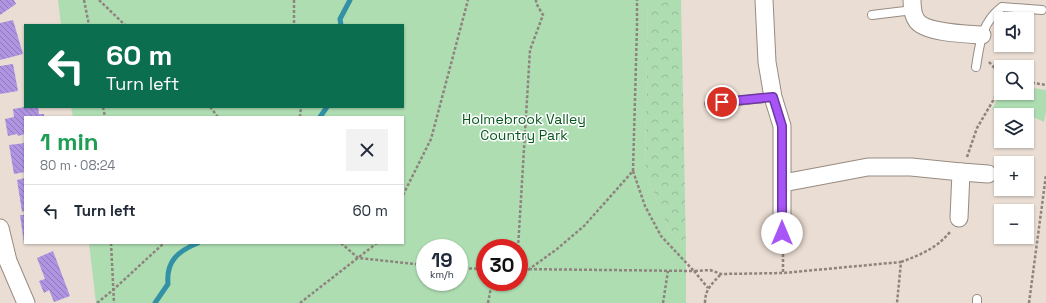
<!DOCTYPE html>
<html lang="en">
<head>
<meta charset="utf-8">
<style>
	body { margin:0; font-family:"Space Grotesk",sans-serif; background:#f2f2f3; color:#1f2937; height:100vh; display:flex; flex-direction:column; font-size:15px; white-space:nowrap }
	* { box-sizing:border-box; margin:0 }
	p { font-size:13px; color:#747a83 }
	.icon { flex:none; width:22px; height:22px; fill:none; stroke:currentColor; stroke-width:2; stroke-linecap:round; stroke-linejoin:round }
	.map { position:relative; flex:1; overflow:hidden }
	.drawer { position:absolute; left:24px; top:116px; width:380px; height:128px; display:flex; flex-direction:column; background:#fff; border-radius:0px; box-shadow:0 1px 3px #0004 }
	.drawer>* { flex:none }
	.guide { position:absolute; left:24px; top:24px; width:380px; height:84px; border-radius:0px; box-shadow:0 1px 3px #0004; background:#0b6e4f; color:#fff; overflow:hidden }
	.fabs { position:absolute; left:994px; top:12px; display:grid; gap:8px }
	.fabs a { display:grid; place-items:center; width:40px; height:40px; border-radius:0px; background:#fff; box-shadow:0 1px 3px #0004; font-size:20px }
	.speed { position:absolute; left:416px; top:239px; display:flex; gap:8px; font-size:20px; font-weight:700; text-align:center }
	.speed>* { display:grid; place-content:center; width:52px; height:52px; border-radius:50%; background:#fff; box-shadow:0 1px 3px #0004; line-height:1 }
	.speed small { font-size:10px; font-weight:400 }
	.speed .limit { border:6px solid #d22; background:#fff; color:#111 }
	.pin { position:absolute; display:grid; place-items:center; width:34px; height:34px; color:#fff; margin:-17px; border:2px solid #fff; border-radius:50%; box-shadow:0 1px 4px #0007 }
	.me { position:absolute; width:44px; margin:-22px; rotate:0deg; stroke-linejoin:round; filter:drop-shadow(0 0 3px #0008) }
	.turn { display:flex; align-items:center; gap:14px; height:84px; padding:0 16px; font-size:18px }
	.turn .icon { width:52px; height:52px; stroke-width:2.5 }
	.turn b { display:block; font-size:28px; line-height:34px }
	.round { display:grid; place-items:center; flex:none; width:42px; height:42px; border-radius:0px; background:#f2f2f3 }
	.head { display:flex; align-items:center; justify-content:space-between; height:68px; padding:0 16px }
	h1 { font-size:24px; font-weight:700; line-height:30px; color:#1e9e55 }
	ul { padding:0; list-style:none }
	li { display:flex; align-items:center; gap:12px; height:52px; padding:0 16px; border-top:1px solid #e0e1e3 }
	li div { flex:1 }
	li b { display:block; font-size:15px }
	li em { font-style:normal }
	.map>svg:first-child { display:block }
	.forest { fill:url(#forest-crowns) }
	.green { fill:#aeddb2; fill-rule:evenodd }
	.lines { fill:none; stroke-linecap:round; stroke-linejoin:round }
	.stream { stroke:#3391a6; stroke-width:5 }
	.building { fill:url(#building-back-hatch) }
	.service-casing { stroke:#978b82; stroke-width:10 }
	.minor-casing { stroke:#978b82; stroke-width:19 }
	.path { stroke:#8e847d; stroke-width:2.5; stroke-dasharray:3 2; stroke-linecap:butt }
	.service { stroke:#fff; stroke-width:8 }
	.minor { stroke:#fff; stroke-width:17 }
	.route-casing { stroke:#6d37a1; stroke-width:10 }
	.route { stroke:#a855f7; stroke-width:7 }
	.labels { text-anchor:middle; stroke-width:3; stroke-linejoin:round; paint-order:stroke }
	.park-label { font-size:14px; fill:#05571e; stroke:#fff }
</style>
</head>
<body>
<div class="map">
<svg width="1046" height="303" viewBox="0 0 1046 303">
	<defs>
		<pattern id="forest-crowns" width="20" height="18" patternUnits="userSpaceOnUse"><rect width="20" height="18" fill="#aeddb2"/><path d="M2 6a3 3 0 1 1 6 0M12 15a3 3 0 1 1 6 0" fill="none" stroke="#96bd99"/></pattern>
		<pattern id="building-back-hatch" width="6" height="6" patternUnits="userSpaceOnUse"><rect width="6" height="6" fill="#af94e2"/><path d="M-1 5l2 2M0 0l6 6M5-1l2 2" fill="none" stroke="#8e78b7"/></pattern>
	</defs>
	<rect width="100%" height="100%" fill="#eaddd3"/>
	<path class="forest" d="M648,0H681L686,250L668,228L645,171Z"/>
	<g class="green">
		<path d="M58,0H648L645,171L668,228L686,250V303H96L89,243H403V117H73L71,107H403V25H61ZM425,248H459V282H425ZM485,248H519V282H485Z"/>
		<path d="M1027,87L1046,90V112L1044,122L1016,109L1007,115H1001V116L992,109L1001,93H1027Z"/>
	</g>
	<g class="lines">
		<g class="stream">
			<path d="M341,25L340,19L350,0"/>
			<path d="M320,117L327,107"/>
			<path d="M155,303L168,284C166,261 178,251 198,243"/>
		</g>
	</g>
	<g class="building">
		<path d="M0,0H14L16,4L0,15Z"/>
		<path d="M13,20L23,54L0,60V23Z"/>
		<path d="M13,64L18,91L0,94V66Z"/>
		<path d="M25,107H38L39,114H44V117H25V134L18,136L17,134L8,136L5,119L14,117L13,109Z"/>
		<path d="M25,143V172L14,174L9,145Z"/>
		<path d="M25,178V211L22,212L17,180Z"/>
		<path d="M20,215H25V243H24Z"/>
		<path d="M53,251L70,296L54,302L49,290L44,293L39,281L45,279L37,258Z"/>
	</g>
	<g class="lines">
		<defs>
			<g id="service">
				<path d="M872,15L913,10"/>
				<path d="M976,67C980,43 981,23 1002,7L1042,10"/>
				<path d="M709,104L773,97"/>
				<path d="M977,303V299"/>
			</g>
			<g id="minor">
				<path d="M764,0L767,62L773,97L782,126V233"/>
				<path d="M912,0C912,7 913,16 917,21C926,33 967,34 982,35"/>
				<path d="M961,172L988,174"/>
				<path d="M783,183L868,167H911L961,172L959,218"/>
				<path d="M0,228L8,261L26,303"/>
			</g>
		</defs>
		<use href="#service" class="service-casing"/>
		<use href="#minor" class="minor-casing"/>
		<g class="path">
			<path d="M84,0L89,25"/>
			<path d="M99,0L125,25"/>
			<path d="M294,0V25"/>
			<path d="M989,62L1001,75"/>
			<path d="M1027,82L1046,85"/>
			<path d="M103,107L105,117"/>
			<path d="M210,107L218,117"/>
			<path d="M300,117L301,107"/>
			<path d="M967,157L977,128L1001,87"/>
			<path d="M633,171L645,206L661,236L694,271L710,270L721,274L783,273L901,262L897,303"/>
			<path d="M403,195L431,139L468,0"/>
			<path d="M111,243L114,303"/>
			<path d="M341,243L358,258L425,265"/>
			<path d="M518,248L530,50L543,15L536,3V0"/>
			<path d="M783,249V273"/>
			<path d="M901,262C920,255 937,248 950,232"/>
			<path d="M459,268L485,269"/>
			<path d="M519,269L694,271L708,288"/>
			<path d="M528,270L557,249L584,226L633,171L637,26V0"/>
			<path d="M97,303L113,290L164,243"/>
			<path d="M300,303L377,243"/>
			<path d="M488,303L492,282"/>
			<path d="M663,303L668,271"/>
			<path d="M705,303C705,289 712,284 721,274"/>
			<path d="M1029,303L1046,175"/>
		</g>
		<use href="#service" class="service"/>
		<use href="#minor" class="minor"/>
	</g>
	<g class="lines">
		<defs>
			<path id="route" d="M722,102L773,97L782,126V233"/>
		</defs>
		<use href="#route" class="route-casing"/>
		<use href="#route" class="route"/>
	</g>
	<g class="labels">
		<g class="park-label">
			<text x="524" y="124">Holmebrook Valley<tspan x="524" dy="16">Country Park</tspan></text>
		</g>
	</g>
</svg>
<div class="fabs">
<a><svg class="icon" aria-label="sound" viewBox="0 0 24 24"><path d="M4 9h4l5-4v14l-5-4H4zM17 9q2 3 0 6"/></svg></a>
<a><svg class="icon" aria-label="search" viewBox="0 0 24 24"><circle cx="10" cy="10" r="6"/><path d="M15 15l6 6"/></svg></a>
<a><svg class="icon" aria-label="layers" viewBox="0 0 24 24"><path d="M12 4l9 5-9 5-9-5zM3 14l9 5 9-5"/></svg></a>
<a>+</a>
<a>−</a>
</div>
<div class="speed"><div>19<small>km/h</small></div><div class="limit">30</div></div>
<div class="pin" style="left:722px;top:102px;background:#d93025"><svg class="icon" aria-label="arrive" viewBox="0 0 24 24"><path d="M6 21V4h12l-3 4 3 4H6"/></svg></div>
<svg class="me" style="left:782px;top:233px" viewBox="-20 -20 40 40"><circle r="19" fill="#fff"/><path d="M0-13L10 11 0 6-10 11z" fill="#a855f7"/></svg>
<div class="guide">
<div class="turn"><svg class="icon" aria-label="left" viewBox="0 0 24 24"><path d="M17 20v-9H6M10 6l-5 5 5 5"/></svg><div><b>60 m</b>Turn left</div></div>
</div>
<section class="drawer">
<div class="head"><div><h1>1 min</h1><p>80 m · 08:24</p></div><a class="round"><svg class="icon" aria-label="close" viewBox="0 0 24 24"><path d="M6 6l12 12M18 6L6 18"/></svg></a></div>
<ul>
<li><svg class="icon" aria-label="left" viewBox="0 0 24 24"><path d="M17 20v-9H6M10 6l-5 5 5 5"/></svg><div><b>Turn left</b></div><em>60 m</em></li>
</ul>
</section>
</div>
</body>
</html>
